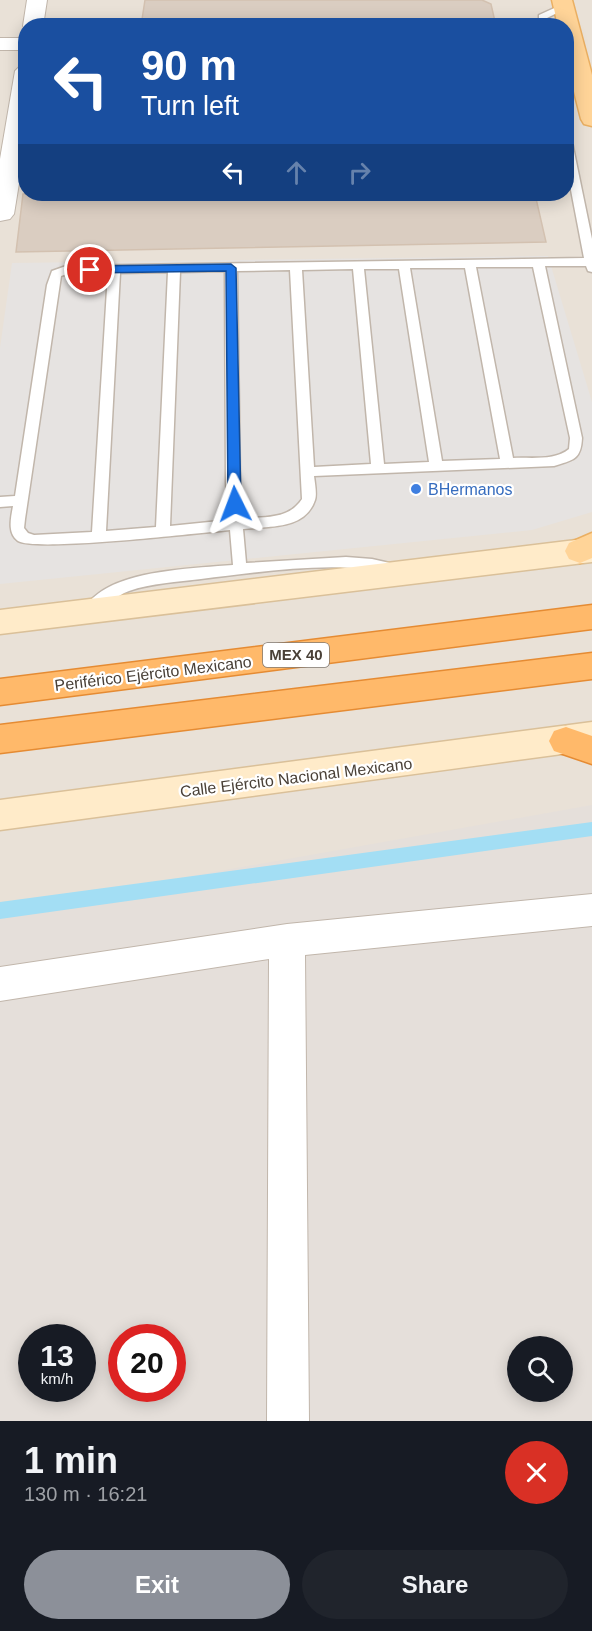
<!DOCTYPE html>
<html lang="en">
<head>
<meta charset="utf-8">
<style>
	body { margin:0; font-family:Arial,sans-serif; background:#20242c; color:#f1f3f6; height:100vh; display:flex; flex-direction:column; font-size:22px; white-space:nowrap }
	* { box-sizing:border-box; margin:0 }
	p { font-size:20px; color:#9ea1a6 }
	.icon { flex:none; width:33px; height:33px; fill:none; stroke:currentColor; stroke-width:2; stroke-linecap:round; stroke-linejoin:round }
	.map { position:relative; height:1421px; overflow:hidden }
	.panel { display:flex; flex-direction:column; background:#171b24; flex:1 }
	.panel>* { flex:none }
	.guide { position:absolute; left:18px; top:18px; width:556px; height:183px; border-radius:24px; box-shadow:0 3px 15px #0003; background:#1a4fa0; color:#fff; overflow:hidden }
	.controls { position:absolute; left:507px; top:1336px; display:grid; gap:12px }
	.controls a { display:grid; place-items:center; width:66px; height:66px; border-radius:50%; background:#171b24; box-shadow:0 3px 15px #0003; font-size:30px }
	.speed { position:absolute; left:18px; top:1324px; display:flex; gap:12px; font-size:30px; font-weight:700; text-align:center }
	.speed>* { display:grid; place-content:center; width:78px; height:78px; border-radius:50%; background:#171b24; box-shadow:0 3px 15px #0003; line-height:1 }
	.speed small { font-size:15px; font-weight:400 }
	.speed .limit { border:9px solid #d22; background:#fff; color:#111 }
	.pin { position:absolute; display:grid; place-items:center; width:51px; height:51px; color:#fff; margin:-26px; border:3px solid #fff; border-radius:50%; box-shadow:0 2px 6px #0007 }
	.me { position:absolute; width:66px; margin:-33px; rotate:357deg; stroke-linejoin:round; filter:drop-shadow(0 0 4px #0008) }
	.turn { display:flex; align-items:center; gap:21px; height:126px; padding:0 24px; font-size:27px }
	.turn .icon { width:78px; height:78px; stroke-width:2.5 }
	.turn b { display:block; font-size:42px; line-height:51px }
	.lanes { display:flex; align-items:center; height:57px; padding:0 24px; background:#0003; justify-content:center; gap:30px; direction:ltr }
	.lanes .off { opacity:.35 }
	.round { display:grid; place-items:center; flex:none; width:63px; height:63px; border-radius:32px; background:#20242c }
	.head { display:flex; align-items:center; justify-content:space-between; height:102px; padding:0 24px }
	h1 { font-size:36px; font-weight:700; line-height:45px }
	.cta { display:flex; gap:12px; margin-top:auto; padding:12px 24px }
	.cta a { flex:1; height:69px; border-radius:36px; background:#8c9099; color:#fff; font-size:24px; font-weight:700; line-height:69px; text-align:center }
	.cta a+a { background:#20242c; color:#f1f3f6 }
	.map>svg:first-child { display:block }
	.residential { fill:#e9e1d7; fill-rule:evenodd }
	.industrial { fill:#e5dfda; fill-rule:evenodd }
	.parking { fill:#e6e3e1 }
	.water { fill:#a3def4 }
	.building { fill:#dacdc1; stroke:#d3c1b0; stroke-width:1.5 }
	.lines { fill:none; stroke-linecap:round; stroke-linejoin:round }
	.lane-casing { stroke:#c1b6ab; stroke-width:3 }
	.street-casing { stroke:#c1b6ab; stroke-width:2 }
	.secondary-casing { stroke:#dac099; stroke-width:3 }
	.primary-casing { stroke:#eaaf62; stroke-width:3 }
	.highway-casing { stroke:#e58b33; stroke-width:3 }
	.lane { fill:#fff; fill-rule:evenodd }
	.street { fill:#fff; fill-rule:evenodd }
	.secondary { fill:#ffebc9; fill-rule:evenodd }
	.primary { fill:#ffd498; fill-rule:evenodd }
	.highway { fill:#ffb96a; fill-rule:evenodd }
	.route { fill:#1a73e8; stroke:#114b97; stroke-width:1.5 }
	.shop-dot { fill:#3f7fe0; stroke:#fff; stroke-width:2 }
	.labels { text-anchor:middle; stroke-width:4.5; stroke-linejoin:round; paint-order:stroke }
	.shield { fill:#fff; stroke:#807973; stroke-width:1.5 }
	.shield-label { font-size:15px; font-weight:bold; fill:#494037 }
	.shop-label { font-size:16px; fill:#366cbe; stroke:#fff; text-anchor:start }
	.street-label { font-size:16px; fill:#494037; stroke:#fff }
</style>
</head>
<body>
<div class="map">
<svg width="592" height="1421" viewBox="0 0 592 1421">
	<rect width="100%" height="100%" fill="#f5f0e9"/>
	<path class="residential" d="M0,0H592V1421H0ZM26,26H567V194H26ZM32,1338H82V1389H32ZM122,1338H172V1389H122ZM518,1347H562V1392H518Z"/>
	<path class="industrial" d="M592,805V1421H0V910ZM32,1338H82V1389H32ZM122,1338H172V1389H122ZM518,1347H562V1392H518Z"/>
	<path class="parking" d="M548,256L592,402V512L532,530L0,584V348L12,263Z"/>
	<path class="water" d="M592,822V836L0,919V902Z"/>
	<g class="building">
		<path d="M145,0H482L491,4L496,26H141Z"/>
		<path d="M23,194H535L546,242L16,252Z"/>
	</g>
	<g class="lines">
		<defs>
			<g id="lane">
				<path d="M561,5L569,7L547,18L549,26H539V15Z"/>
				<path d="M567,139L572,142L592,239V272L588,271L586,266H545L582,438C581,460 573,460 554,466L314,476C315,484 317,494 315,500C305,530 269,526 243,529L246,563L346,557L372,559L403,566L405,570L398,575C341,559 260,572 201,579C178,582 151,583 129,591C114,596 104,610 90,615L85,613L83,609L85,605C92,599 99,592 107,588C140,570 195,568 233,565L230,530C200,533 35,552 18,541C7,533 11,518 13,506L0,507V497L15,496L47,285L52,271L66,266L584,258L567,169ZM476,267H533L570,438L569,449C555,461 530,457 513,458ZM410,268H465L500,459L442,461ZM353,269L371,464L314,467L302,270ZM364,269H399L429,462L384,464ZM290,270L302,499C288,520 266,516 243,519L240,483L237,271ZM225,271L226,483L229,520L170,526L180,272ZM168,272L156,527L106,531L120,273ZM108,273L92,532L34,535L28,533L24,528L25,519L61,276L67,274Z"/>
			</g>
			<g id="street">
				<path d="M27,0H47L43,26H26V30L23,26Z"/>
				<rect x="0" y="38" width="26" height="12"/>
				<path d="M26,65V140L14,214L10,219L0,221V159L15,71L19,67Z"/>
				<path d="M592,894V926L305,955L309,1421H267L269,959L0,1001V967L287,924Z"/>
			</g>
			<g id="secondary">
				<path d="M592,538V562L0,634V610Z"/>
				<path d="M592,722V750L0,830V800Z"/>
			</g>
			<g id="primary">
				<path d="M552,0H572L592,75V126L584,124L581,119L567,64V26H558Z"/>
				<path d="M592,533V558L580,563L569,559L565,551L569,543Z"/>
			</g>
			<g id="highway">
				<path d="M592,605V629L0,705V679Z"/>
				<path d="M592,653V679L0,753V725Z"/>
				<path d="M566,727L592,736V764L554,751L549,741L554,731Z"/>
			</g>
		</defs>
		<use href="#lane" class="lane-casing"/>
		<use href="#street" class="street-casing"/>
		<use href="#secondary" class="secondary-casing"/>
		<use href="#primary" class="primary-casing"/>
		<use href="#highway" class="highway-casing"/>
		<use href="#lane" class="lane"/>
		<use href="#street" class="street"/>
		<use href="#secondary" class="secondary"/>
		<use href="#primary" class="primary"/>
		<use href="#highway" class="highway"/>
	</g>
	<path class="route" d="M231,264L236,268L241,504L235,509L228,504L226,271L90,273L85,270L90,266Z"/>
	<circle class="shop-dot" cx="416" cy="489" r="6"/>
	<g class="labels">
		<rect class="shield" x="263" y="643" width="66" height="24" rx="4.5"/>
		<g class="shield-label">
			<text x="296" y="660">MEX 40</text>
		</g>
		<g class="shop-label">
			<text x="428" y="495">BHermanos</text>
		</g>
		<g class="street-label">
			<text transform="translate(153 673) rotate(-7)" y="6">Periférico Ejército Mexicano</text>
			<text transform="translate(296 777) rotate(-7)" y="6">Calle Ejército Nacional Mexicano</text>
		</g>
	</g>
</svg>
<div class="controls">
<a><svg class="icon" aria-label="search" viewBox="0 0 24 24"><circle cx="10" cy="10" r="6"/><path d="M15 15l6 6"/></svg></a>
</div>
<div class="speed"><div>13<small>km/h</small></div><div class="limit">20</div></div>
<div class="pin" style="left:90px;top:270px;background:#d93025"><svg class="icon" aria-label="arrive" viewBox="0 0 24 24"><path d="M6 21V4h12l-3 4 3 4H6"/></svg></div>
<svg class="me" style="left:235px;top:504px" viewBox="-20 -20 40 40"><path d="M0-17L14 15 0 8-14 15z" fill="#1a73e8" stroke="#fff" stroke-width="4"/></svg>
<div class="guide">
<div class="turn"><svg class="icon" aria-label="left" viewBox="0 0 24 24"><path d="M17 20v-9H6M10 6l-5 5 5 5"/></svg><div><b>90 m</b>Turn left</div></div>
<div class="lanes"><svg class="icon" aria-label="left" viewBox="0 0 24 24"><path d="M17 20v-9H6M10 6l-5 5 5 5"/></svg><svg class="icon off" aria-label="ahead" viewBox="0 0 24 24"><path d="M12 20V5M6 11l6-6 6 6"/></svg><svg class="icon off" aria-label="right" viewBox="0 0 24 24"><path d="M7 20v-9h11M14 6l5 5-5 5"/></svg></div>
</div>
</div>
<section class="panel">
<div class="head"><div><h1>1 min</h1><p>130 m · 16:21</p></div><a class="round" style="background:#d93025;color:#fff"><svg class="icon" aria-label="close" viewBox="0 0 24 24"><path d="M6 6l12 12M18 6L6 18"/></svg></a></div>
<div class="cta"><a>Exit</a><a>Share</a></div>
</section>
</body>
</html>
